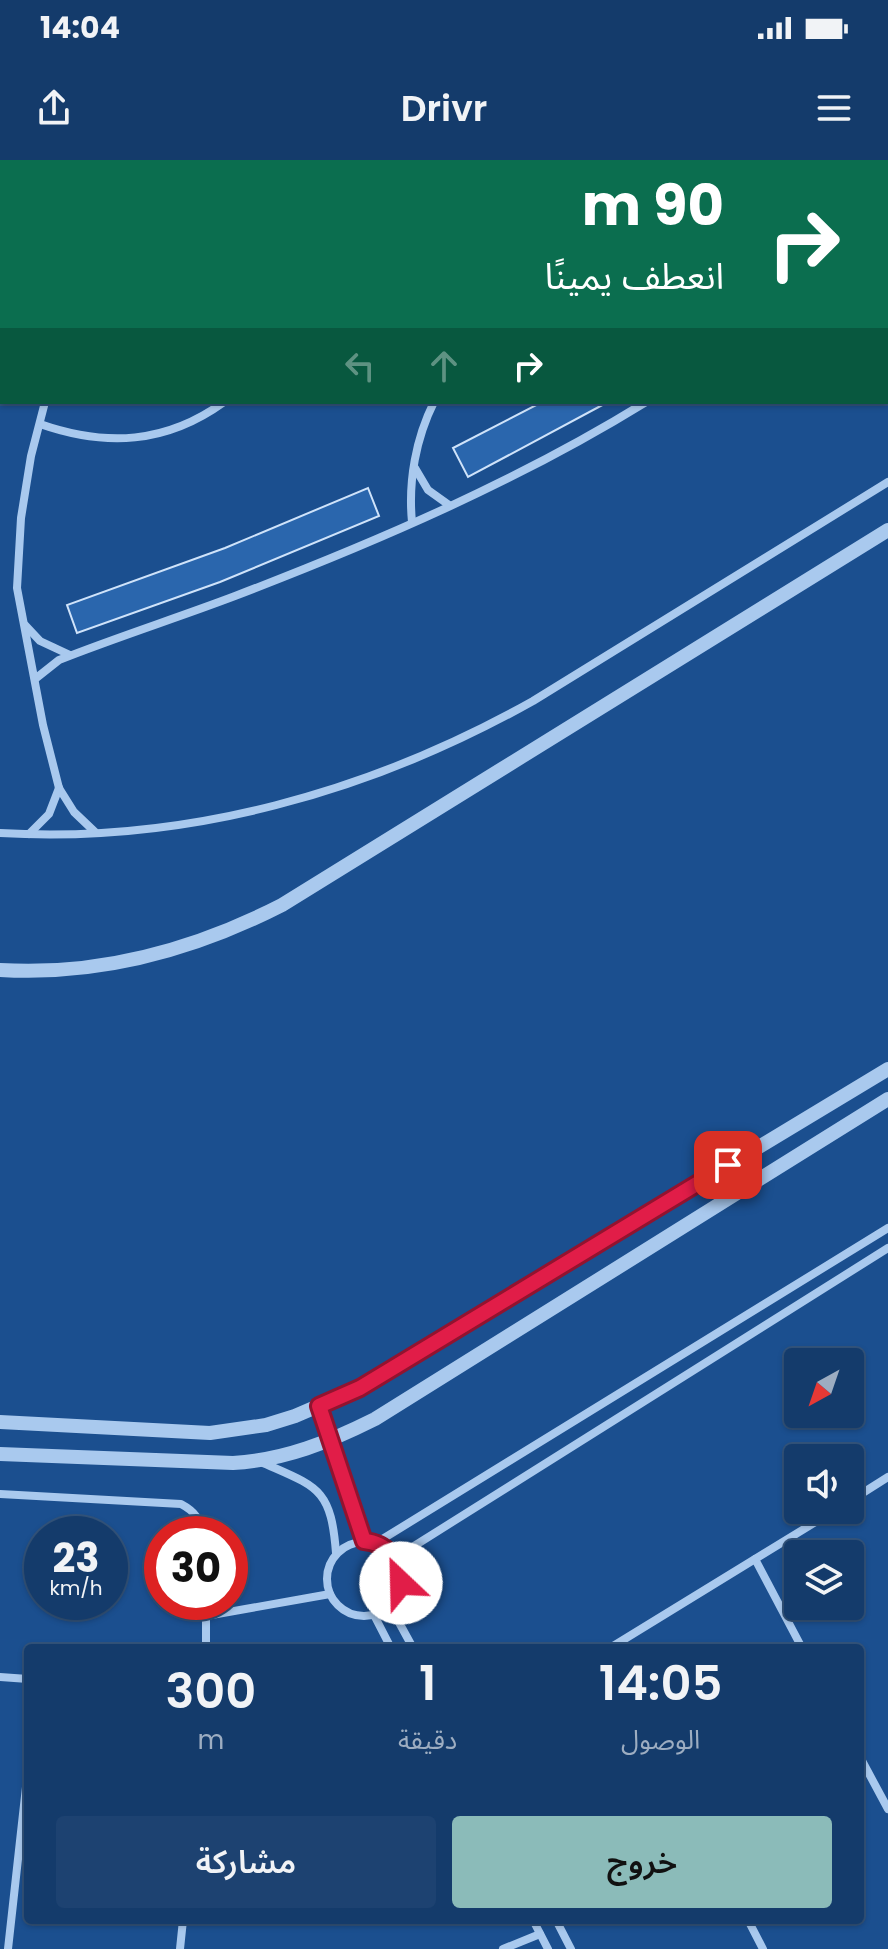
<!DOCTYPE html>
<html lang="ar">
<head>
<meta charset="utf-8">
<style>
	body { margin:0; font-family:Poppins,"Noto Sans Arabic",sans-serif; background:#1d4271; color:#f1f3f6; direction:rtl; height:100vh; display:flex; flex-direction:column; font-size:30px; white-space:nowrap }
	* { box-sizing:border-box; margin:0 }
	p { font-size:26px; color:#9dadc1 }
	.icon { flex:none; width:44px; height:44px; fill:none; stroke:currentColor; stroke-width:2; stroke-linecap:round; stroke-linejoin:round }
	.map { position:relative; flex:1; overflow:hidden; direction:ltr }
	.panel { position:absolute; left:24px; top:1484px; width:840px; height:280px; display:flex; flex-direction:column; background:#143b6b; border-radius:8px; box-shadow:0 2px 6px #0004,0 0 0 2px #33557e; direction:rtl }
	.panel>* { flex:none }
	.hud { position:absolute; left:0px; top:0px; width:888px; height:244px; box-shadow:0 2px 6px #0004,0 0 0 2px #33557e; direction:rtl; background:#0b6e4f; color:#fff; overflow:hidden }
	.needle { width:52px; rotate:220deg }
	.buttons { position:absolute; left:784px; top:1188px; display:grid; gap:16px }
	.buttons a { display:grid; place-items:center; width:80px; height:80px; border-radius:8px; background:#143b6b; box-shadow:0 2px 6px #0004,0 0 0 2px #33557e; font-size:40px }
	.speed { position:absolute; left:24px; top:1356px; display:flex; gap:16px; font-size:40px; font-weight:700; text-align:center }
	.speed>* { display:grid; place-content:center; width:104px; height:104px; border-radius:50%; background:#143b6b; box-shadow:0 2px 6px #0004,0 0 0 2px #33557e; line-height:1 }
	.speed small { font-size:20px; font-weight:400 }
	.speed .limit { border:12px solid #d22; background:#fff; color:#111 }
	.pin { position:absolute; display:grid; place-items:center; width:68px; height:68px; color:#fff; margin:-34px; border-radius:16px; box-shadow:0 4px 12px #0006 }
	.me { position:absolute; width:88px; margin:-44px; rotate:336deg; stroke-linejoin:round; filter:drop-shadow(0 0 6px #0008) }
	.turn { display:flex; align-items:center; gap:28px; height:168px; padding:0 32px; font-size:36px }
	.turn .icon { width:104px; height:104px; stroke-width:2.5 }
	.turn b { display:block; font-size:56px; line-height:68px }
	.lanes { display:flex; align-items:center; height:76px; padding:0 32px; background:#0003; justify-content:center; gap:40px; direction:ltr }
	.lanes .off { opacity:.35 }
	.eta { display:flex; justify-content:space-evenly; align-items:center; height:136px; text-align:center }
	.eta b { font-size:48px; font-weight:600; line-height:56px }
	.action { display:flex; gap:16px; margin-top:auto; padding:16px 32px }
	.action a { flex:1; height:92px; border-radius:8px; background:#8bbbb9; color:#111; font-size:32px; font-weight:600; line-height:92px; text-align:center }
	.action a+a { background:#1d4271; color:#f1f3f6 }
	.status { display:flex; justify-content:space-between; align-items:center; height:56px; padding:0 40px; background:#143b6b; direction:ltr }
	.status svg { height:22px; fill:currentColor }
	header { display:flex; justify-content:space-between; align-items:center; height:104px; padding:0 32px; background:#143b6b; font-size:36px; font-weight:600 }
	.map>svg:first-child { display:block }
	.building { fill:#2a66ad; stroke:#cfe3fa; stroke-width:2 }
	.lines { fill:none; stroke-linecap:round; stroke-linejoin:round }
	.minor { stroke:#a9c9ee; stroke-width:8 }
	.tertiary { stroke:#a9c9ee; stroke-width:14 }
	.route-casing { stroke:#92132f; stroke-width:20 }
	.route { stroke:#e11d48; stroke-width:14 }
</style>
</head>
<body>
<div class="status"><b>14:04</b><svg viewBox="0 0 49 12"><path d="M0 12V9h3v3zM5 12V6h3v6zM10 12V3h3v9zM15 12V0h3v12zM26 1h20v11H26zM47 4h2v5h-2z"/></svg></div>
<header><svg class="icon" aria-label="menu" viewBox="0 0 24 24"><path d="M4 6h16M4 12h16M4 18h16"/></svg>Drivr<svg class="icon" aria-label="share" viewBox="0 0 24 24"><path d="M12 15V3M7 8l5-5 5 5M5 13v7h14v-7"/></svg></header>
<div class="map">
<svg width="888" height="1789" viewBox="0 0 888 1789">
	<rect width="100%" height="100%" fill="#1b4f8f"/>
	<g class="building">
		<path d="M542,242H608L468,317L453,288Z"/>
		<path d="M368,328L379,356L220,422L77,473L67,445L225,388Z"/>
	</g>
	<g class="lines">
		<g class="minor">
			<path d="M135,0L139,2"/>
			<path d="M307,0L308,2"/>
			<path d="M111,2L115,0"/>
			<path d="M186,2L188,0"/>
			<path d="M0,44L2,43"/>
			<path d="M886,80L888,79"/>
			<path d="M45,242L31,296L21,358L17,428L43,565L59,628L74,652L95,672"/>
			<path d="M40,264C106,287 166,284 224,242"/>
			<path d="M415,308L428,330L449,345"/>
			<path d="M412,362C408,321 416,278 434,242"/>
			<path d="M25,465L40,481L70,495"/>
			<path d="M35,519L59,500C117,477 177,458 235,436C376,382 518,321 646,242"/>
			<path d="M0,673C186,684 371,632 533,541L888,322"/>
			<path d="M29,674L49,654L59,628"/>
			<path d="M319,1246L364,1381"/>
			<path d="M261,1302C317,1327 331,1327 336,1393"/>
			<path d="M0,1334L181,1344C194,1351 201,1359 202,1374"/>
			<path d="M850,1341L888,1317"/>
			<circle cx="364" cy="1419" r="37"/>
			<path d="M376,1383L888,1068"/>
			<path d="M395,1398L888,1088"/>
			<path d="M755,1399L802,1488"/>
			<path d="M206,1442V1488"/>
			<path d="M390,1446L413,1488"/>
			<path d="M374,1455L391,1488"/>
			<path d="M206,1456L330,1434"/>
			<path d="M610,1488L835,1350"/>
			<path d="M0,1517L28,1519"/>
			<path d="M860,1597L888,1649"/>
			<path d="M533,1760L548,1789"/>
			<path d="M556,1760L571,1789"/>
			<path d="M748,1760L763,1789"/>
			<path d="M8,1789L28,1609"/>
			<path d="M180,1789L183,1760"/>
			<path d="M503,1789L540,1774"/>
		</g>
		<g class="tertiary">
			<path d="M0,810C100,816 194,790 282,745L888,370"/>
			<path d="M0,1262L210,1273L266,1265L295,1256L360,1228L888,909"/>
			<path d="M0,1294L233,1303C285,1300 329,1282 375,1259L888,939"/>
		</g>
	</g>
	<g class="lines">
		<defs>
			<path id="route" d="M401,1423C401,1400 387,1383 364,1381L319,1246L360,1228L728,1005"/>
		</defs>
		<use href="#route" class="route-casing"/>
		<use href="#route" class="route"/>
	</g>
</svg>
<div class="buttons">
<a><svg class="needle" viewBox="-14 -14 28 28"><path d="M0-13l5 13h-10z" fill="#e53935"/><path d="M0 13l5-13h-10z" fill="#9dadc1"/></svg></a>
<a><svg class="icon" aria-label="sound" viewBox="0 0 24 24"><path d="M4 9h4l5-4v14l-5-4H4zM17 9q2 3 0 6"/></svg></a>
<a><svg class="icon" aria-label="layers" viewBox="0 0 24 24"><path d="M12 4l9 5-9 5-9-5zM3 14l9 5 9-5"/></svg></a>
</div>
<div class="speed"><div>23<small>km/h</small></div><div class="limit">30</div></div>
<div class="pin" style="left:728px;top:1005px;background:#d93025"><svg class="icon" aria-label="arrive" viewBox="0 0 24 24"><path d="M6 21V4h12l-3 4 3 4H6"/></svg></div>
<svg class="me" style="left:401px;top:1423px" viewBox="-20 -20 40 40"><circle r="19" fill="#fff"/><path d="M0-13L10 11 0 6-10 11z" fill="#e11d48"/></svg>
<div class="hud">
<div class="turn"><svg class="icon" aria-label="right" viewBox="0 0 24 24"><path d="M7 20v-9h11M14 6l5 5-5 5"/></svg><div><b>90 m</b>انعطف يمينًا</div></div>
<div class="lanes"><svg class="icon off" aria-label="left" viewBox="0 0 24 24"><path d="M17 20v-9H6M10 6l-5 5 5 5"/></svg><svg class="icon off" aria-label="ahead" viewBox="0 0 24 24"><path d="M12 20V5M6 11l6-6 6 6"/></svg><svg class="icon" aria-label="right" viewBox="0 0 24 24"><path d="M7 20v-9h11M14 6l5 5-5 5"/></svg></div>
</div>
<section class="panel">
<div class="eta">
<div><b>14:05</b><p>الوصول</p></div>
<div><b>1</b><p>دقيقة</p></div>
<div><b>300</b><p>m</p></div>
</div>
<div class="action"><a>خروج</a><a>مشاركة</a></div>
</section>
</div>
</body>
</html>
